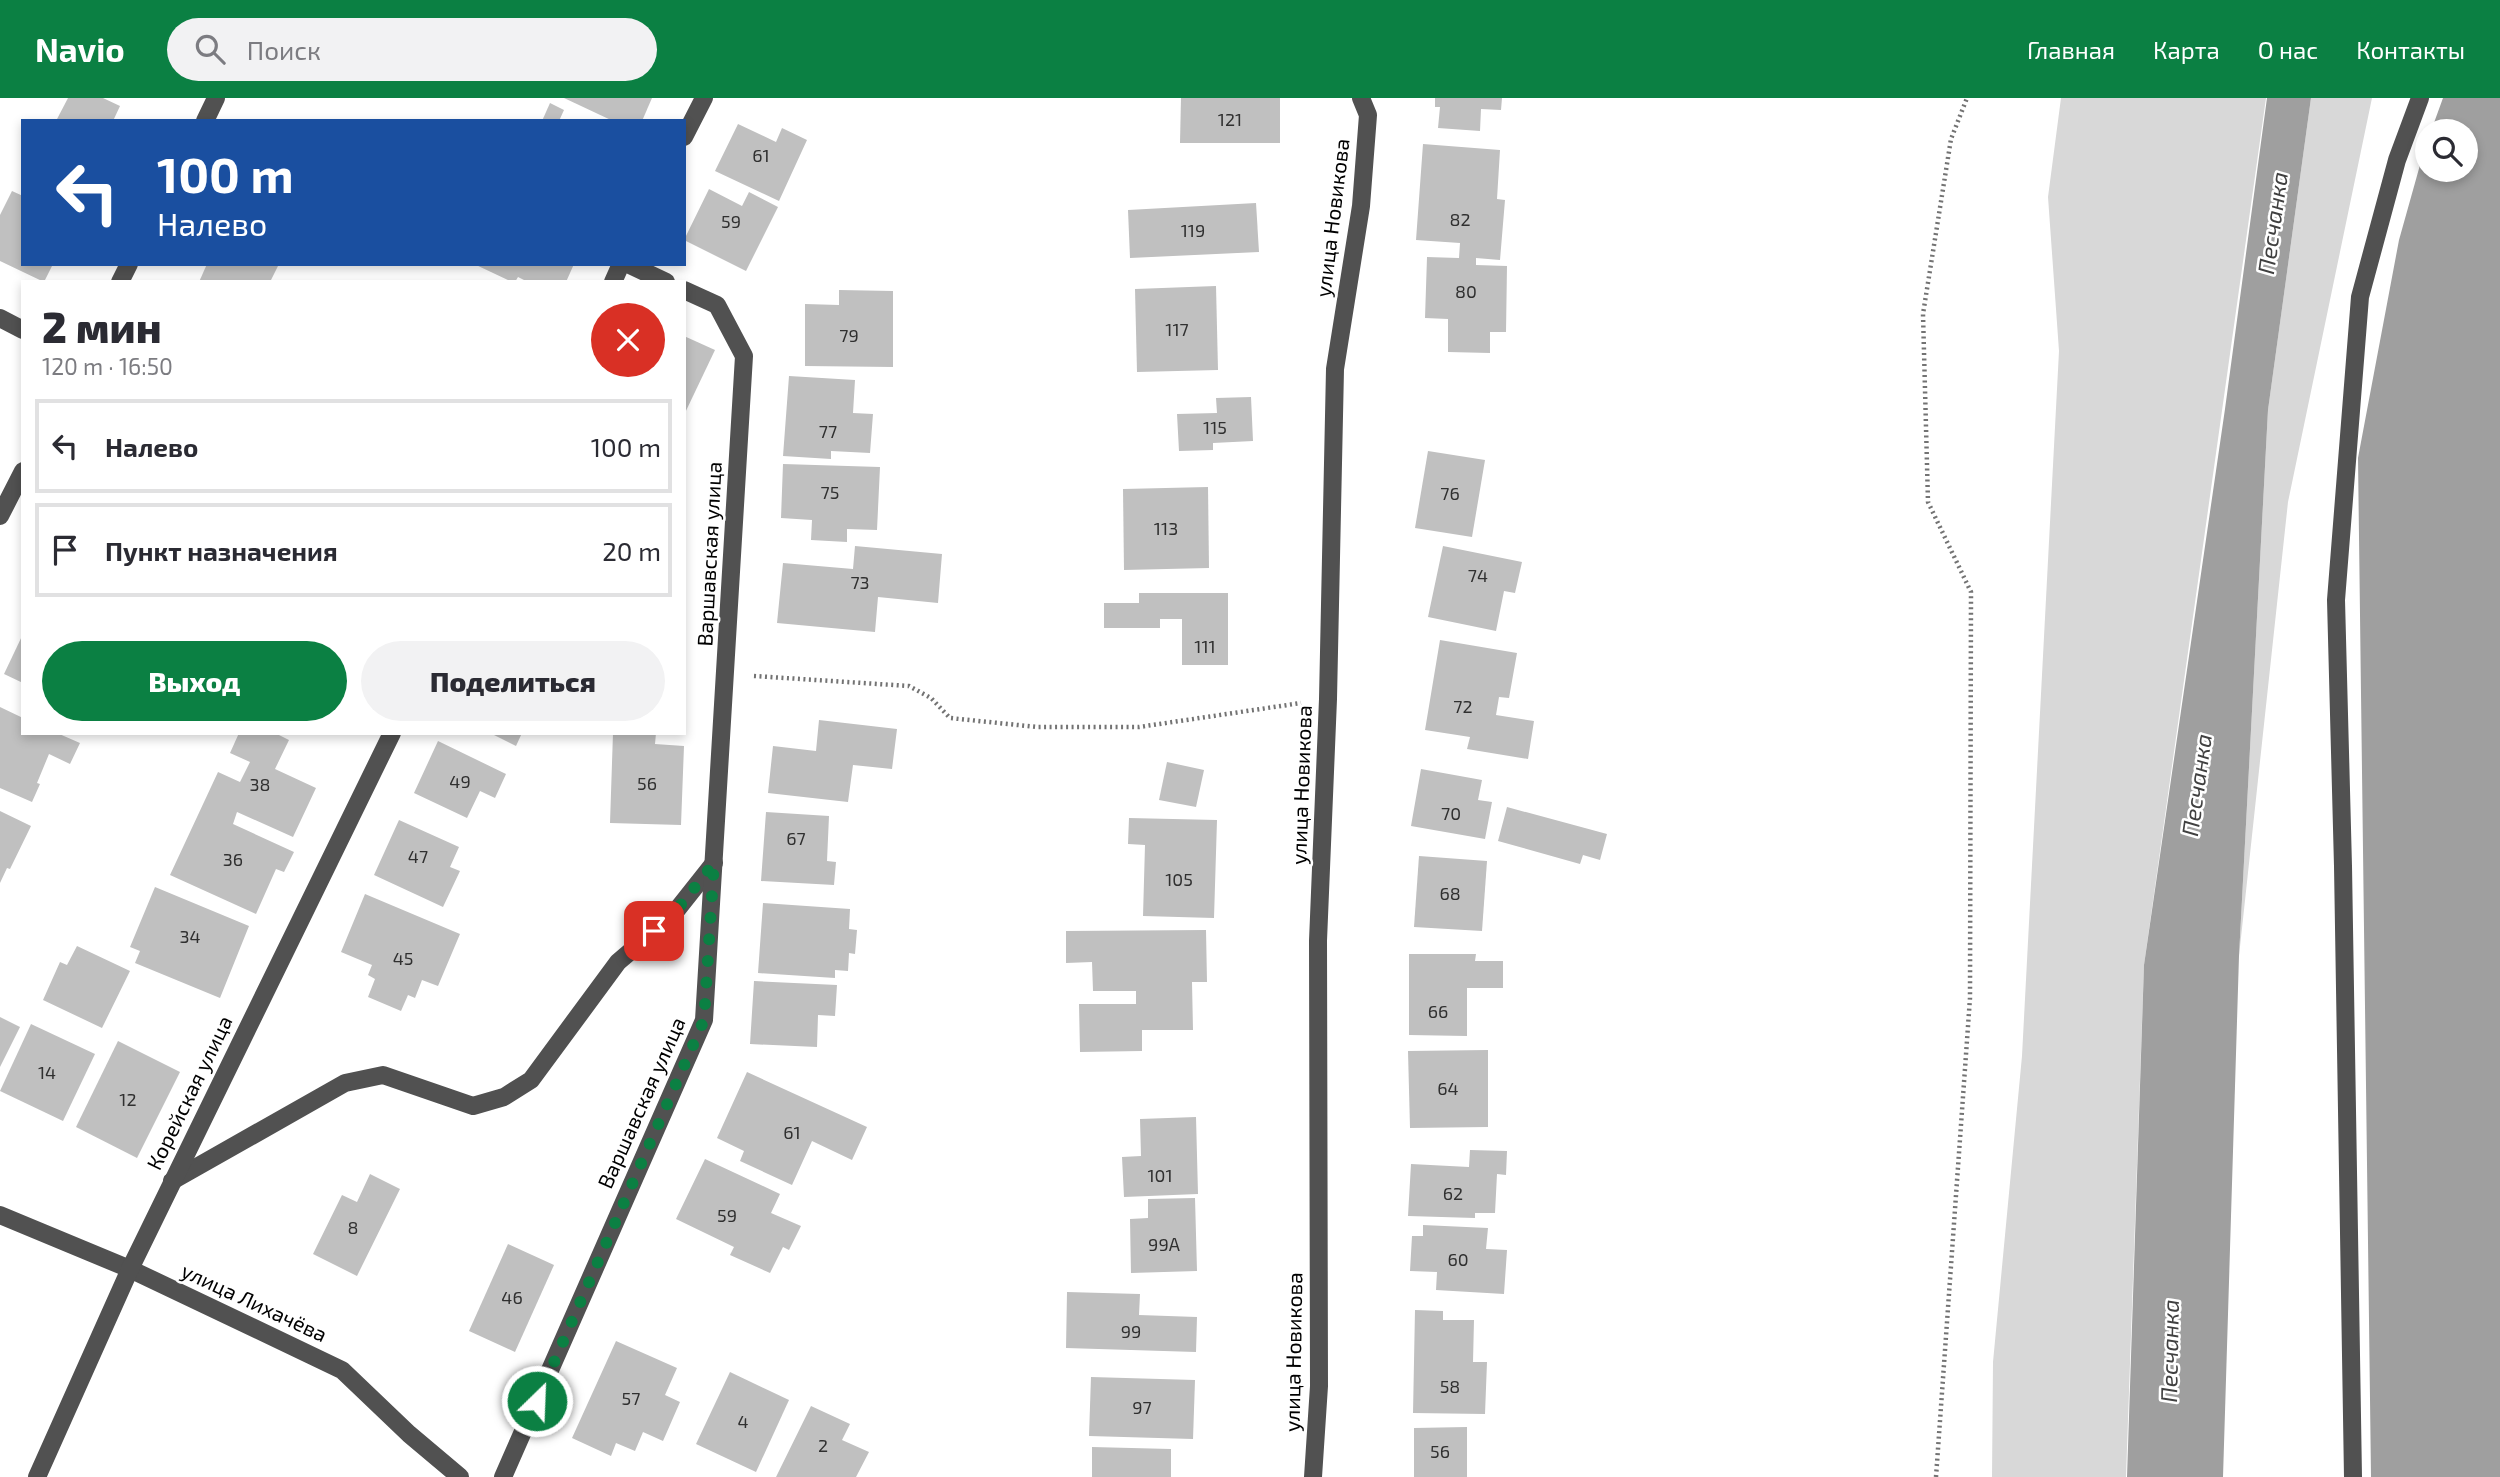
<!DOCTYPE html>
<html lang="ru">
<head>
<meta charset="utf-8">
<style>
	body { margin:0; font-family:"Exo 2",sans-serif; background:#f2f2f3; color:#2b2b33; height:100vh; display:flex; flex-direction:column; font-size:26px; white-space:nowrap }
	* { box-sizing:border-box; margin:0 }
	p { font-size:23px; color:#7c7c81 }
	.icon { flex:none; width:38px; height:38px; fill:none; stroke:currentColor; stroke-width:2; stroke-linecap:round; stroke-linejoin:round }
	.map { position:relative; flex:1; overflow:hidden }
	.drawer { position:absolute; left:21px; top:182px; width:665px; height:455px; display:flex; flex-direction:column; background:#fff; border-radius:0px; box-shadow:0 4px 10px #0003 }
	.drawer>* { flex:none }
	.banner { position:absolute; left:21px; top:21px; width:665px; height:147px; border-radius:0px; box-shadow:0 4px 10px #0003; background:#1a4fa0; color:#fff; overflow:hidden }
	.tools { position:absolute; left:2415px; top:21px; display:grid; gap:14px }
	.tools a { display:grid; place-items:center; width:63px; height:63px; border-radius:50%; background:#fff; box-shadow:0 4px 10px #0003; font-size:35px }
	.pin { position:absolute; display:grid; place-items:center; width:60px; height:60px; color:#fff; margin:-30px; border-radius:14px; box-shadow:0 4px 10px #0006 }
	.me { position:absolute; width:77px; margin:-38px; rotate:24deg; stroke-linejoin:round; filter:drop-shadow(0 0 5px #0008) }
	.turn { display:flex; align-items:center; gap:24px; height:147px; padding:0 21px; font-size:32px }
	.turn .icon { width:91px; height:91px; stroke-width:2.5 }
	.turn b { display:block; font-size:49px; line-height:60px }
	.round { display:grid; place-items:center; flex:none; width:74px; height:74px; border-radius:37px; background:#f2f2f3 }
	.head { display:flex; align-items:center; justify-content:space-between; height:119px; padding:0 21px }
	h1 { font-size:42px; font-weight:800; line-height:52px }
	.cta { display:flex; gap:14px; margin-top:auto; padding:14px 21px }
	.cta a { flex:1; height:80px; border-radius:42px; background:#0b8043; color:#fff; font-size:28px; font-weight:800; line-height:80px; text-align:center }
	.cta a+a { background:#f2f2f3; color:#2b2b33 }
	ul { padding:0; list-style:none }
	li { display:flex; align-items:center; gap:21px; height:94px; margin:0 14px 10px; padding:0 7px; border:4px solid #e1e1e2; border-radius:0px }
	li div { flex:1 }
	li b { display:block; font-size:26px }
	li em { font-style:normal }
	header { display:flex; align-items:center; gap:42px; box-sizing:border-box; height:98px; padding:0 35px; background:#0b8043; color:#fff }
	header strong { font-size:33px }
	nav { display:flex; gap:38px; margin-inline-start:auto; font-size:24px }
	.search { width:490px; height:63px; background:#f2f2f3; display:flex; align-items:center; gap:18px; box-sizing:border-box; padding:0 24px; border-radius:38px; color:#7c7c81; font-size:26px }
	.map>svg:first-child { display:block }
	.green { fill:#d8d8d8 }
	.water { fill:#9f9f9f }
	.building { fill:#c0c0c0 }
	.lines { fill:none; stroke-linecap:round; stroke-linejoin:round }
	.path { stroke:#737373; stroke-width:4.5; stroke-dasharray:2 3.5; stroke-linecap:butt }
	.minor { stroke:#515151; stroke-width:18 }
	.route { stroke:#0b8043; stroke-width:12; stroke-dasharray:0 21.6 }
	.labels { text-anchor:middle; stroke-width:5; stroke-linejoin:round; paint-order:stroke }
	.number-label { font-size:18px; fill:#303030 }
	.street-label { font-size:21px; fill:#000; stroke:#fff }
	.water-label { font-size:23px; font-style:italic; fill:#404040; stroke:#fff }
</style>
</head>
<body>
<header>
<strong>Navio</strong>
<div class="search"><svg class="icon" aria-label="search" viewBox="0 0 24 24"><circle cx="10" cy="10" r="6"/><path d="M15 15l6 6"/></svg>Поиск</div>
<nav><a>Главная</a><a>Карта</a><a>О нас</a><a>Контакты</a></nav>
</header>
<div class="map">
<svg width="2500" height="1379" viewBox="0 0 2500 1379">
	<rect width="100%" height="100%" fill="#fff"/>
	<g class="green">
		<path d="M2061,0H2266L2144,867L2126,1379H1992L1993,1264L2022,958L2059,253L2048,99Z"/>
		<path d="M2311,0H2372L2288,404L2239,858L2268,312Z"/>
	</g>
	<g class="water">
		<path d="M2267,0H2311L2268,312L2239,858L2223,1379H2127L2144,867L2225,311Z"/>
		<path d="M2443,0H2500V1379H2371L2358,360L2399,142L2427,42V72H2466V33H2431Z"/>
	</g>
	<g class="building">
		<path d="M68,0H103L120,8L113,23H56Z"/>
		<path d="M564,0H652L642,23H613Z"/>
		<path d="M1181,0H1280V45H1180Z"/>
		<path d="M1435,0H1502L1501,12L1481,11L1480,33L1438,30L1440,9H1435Z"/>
		<path d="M550,5L564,12L559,23H542Z"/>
		<path d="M738,26L776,44L782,30L807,42L779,103L715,73Z"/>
		<path d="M1423,46L1500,52L1497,101L1505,102L1500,162L1476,160V167L1507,168L1506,234H1490V255L1448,254V221L1425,220L1427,159L1459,160L1460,145L1416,142Z"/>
		<path d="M709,91L742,108L749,94L778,109L746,173L684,142Z"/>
		<path d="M12,93L23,98V166H53L44,184L0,163V117Z"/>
		<path d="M1256,105L1259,154L1130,160L1128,112Z"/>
		<path d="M207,166H279L270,184H199Z"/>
		<path d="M474,166H574L566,184H528L518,179L515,184H512Z"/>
		<path d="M1216,188L1218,272L1137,274L1135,191Z"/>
		<path d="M839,192L893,193V269L805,268V206L839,207Z"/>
		<path d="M684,238L715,252L684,317Z"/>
		<path d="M789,278L855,282L853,315L873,316L870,355L831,353V361L783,358Z"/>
		<path d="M1251,299L1253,343L1213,345V352L1179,353L1177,316L1217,315L1216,300Z"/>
		<path d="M1428,353L1485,362L1472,439L1415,430Z"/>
		<path d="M783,366L880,369L877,432L847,431V444L811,442L812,422L781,420Z"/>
		<path d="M1208,389L1209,470L1124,472L1123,391Z"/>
		<path d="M855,448L942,456L938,505L878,499L875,534L777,525L783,465L853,471Z"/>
		<path d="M1443,448L1522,464L1515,495L1504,493L1496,533L1428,519Z"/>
		<path d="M1139,495H1228V567H1182V521H1160V530H1104V505H1139Z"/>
		<path d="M23,536V585L4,576Z"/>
		<path d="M1440,542L1517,555L1509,600L1499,599L1496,617L1534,623L1528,661L1467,651L1470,639L1425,632Z"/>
		<path d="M0,609L23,620V635H57L80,645L70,666L49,656L37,685L40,686L32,704L0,690Z"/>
		<path d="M819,622L897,631L892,671L853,667L848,704L768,695L773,648L816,653Z"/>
		<path d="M239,635H275L289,642L275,671L316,690L293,739L237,714L233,726L294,754L284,774L276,771L256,816L170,777L218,674L240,684L250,664L230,655Z"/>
		<path d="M490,635H522L516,648Z"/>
		<path d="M613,635H656L655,646L684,648L681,727L610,725Z"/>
		<path d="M438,643L506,676L495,700L480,693L467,720L414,695Z"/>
		<path d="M1167,664L1204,672L1196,709L1159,702Z"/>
		<path d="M1421,671L1482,682L1478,702L1492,704L1485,741L1411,728Z"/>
		<path d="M1507,709L1607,736L1600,762L1583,757L1580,766L1498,743Z"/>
		<path d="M0,713L31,728L10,771L7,770L0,785Z"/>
		<path d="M766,714L829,718L827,763L836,764L834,787L761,783Z"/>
		<path d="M1129,720L1217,722L1214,820L1143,818L1145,747L1128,746Z"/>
		<path d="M399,722L459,749L450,769L460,773L443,809L374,777Z"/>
		<path d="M1419,758L1487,763L1482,833L1414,829Z"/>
		<path d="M155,789L249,828L220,900L135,865L140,853L130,849Z"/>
		<path d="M365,796L460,836L438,888L422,882L415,900L408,897L401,913L368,899L375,881L368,877L372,867L341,854Z"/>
		<path d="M763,805L850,811L849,831L857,832L855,856L849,855L848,873L835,872V880L758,875Z"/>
		<path d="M1206,832L1207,884H1192L1193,932H1142V953L1080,954L1079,906H1136V893H1093L1092,864L1066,865V833Z"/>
		<path d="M77,848L130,873L102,930L43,902L60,864L67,867Z"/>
		<path d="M1409,856H1476L1475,863H1503V890H1467V938L1409,937Z"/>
		<path d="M754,883L837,887L835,918L818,917L817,949L750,946Z"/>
		<path d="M0,919L20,929L0,969Z"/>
		<path d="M31,926L95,956L63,1023L0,993Z"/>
		<path d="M118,943L180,974L137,1060L76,1029Z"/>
		<path d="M1488,952V1029L1410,1030L1408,953Z"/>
		<path d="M747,974L867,1029L852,1062L812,1043L792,1087L740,1063L744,1053L717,1040Z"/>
		<path d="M1196,1019L1198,1096L1124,1099L1122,1059L1141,1058L1140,1021Z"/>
		<path d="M1470,1052L1507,1053L1506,1077L1497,1076L1495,1115H1475V1120L1408,1118L1411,1066L1469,1069Z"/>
		<path d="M705,1061L780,1096L771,1115L801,1128L789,1152L783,1149L770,1175L730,1157L734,1149L676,1121Z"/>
		<path d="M370,1076L400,1091L357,1178L313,1156L342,1097L357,1104Z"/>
		<path d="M1195,1100L1197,1173L1131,1175L1130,1121L1148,1120V1101Z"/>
		<path d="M1423,1127L1488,1130L1486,1151L1507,1152L1504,1196L1436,1192L1437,1174L1410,1173L1412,1138H1423Z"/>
		<path d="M508,1146L554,1167L515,1254L469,1233Z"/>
		<path d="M1067,1194L1140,1196L1139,1217L1197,1219L1196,1254L1066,1250Z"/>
		<path d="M1415,1212L1443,1213V1222H1474L1473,1264H1487L1485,1316L1413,1315Z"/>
		<path d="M616,1243L677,1270L665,1297L680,1304L663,1343L643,1334L635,1353L616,1345L611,1358L572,1340Z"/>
		<path d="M730,1274L789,1302L756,1374L696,1346Z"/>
		<path d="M1091,1279L1195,1282L1193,1341L1089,1338Z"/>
		<path d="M811,1308L850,1326L842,1342L869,1354L856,1379H776Z"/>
		<path d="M1467,1329V1379H1414V1330Z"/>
		<path d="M1092,1349L1171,1351V1379H1092Z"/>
	</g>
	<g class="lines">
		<g class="path">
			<path d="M754,578L909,588L931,600L950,620L1037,629H1139L1301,605"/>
			<path d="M1936,1379L1970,900L1971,494L1928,404L1923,216L1951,41L1967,0"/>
		</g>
		<g class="minor">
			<path d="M205,23L216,0"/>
			<path d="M684,39L704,0"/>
			<path d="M628,166L666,184"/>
			<path d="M120,184L129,166"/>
			<path d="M613,184L621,166"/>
			<path d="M0,220L23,232"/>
			<path d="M0,418L23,373"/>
			<path d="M172,1083L345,985L383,977L473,1008L504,999L531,982L618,864L672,818L714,765"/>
			<path d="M0,1117L130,1171L342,1272L409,1336L460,1379"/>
			<path d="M37,1379L130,1171L392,635"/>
			<path d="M503,1379L704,922L744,258L717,207L684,192"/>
			<path d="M1313,1379L1319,1288L1318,843L1328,601L1335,271L1361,108L1368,17L1361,0"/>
			<path d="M2353,1379L2343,768L2336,502L2360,199L2397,62L2420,0"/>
		</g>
	</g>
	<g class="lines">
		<path class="route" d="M537,1303L704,922L714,765L672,818L654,833"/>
	</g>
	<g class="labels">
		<g class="number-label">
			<text x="1230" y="28">121</text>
			<text x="761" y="64">61</text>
			<text x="1460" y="128">82</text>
			<text x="731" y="130">59</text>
			<text x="1193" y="139">119</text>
			<text x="1466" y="200">80</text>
			<text x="1177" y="238">117</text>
			<text x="849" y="244">79</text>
			<text x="1215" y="336">115</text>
			<text x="828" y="340">77</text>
			<text x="830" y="401">75</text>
			<text x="1450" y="402">76</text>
			<text x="1166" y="437">113</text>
			<text x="1478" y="484">74</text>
			<text x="860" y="491">73</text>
			<text x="1205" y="555">111</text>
			<text x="1463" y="615">72</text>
			<text x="460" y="690">49</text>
			<text x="647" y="692">56</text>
			<text x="260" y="693">38</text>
			<text x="1451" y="722">70</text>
			<text x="796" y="747">67</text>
			<text x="418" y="765">47</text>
			<text x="233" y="768">36</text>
			<text x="1179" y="788">105</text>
			<text x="1450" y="802">68</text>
			<text x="190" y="845">34</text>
			<text x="403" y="867">45</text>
			<text x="1438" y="920">66</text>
			<text x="47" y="981">14</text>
			<text x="1448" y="997">64</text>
			<text x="128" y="1008">12</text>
			<text x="792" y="1041">61</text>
			<text x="1160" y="1084">101</text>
			<text x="1453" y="1102">62</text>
			<text x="727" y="1124">59</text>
			<text x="353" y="1136">8</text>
			<text x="1164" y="1153">99А</text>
			<text x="1458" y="1168">60</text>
			<text x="512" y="1206">46</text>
			<text x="1131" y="1240">99</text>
			<text x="1450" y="1295">58</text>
			<text x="631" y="1307">57</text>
			<text x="1142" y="1316">97</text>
			<text x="743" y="1330">4</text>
			<text x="823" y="1354">2</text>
			<text x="1440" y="1360">56</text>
		</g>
		<g class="street-label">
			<text transform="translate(1333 120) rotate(-83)" y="7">улица Новикова</text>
			<text transform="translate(710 456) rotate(-87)" y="7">Варшавская улица</text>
			<text transform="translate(1302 687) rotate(-88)" y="7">улица Новикова</text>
			<text transform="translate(190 995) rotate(-64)" y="7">Корейская улица</text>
			<text transform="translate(642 1005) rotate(-66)" y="7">Варшавская улица</text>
			<text transform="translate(254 1205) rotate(25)" y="7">улица Лихачёва</text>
			<text transform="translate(1294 1254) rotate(-89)" y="7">улица Новикова</text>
		</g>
		<g class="water-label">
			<text transform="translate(2273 125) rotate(-82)" y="8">Песчанка</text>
			<text transform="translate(2197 687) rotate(-82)" y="8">Песчанка</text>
			<text transform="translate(2170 1253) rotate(-89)" y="8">Песчанка</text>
		</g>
	</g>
</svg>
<div class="tools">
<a><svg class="icon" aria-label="search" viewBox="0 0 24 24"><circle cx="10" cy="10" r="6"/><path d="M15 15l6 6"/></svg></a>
</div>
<div class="pin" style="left:654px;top:833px;background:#d93025"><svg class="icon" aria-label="arrive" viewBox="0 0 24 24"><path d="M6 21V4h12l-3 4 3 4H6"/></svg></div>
<svg class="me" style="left:537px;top:1303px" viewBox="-20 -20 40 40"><circle r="17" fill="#0b8043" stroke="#fff" stroke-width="3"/><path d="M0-11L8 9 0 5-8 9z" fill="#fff"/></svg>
<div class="banner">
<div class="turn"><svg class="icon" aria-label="left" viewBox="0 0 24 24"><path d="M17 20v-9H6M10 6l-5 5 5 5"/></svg><div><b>100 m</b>Налево</div></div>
</div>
<section class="drawer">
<div class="head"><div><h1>2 мин</h1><p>120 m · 16:50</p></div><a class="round" style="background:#d93025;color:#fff"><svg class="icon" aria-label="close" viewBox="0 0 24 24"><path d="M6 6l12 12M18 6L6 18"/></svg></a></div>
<ul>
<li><svg class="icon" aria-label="left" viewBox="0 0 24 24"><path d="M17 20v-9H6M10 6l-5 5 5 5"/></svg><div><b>Налево</b></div><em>100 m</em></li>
<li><svg class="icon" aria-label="arrive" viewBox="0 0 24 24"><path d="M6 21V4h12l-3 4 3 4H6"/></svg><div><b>Пункт назначения</b></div><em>20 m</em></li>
</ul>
<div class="cta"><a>Выход</a><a>Поделиться</a></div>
</section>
</div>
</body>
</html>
